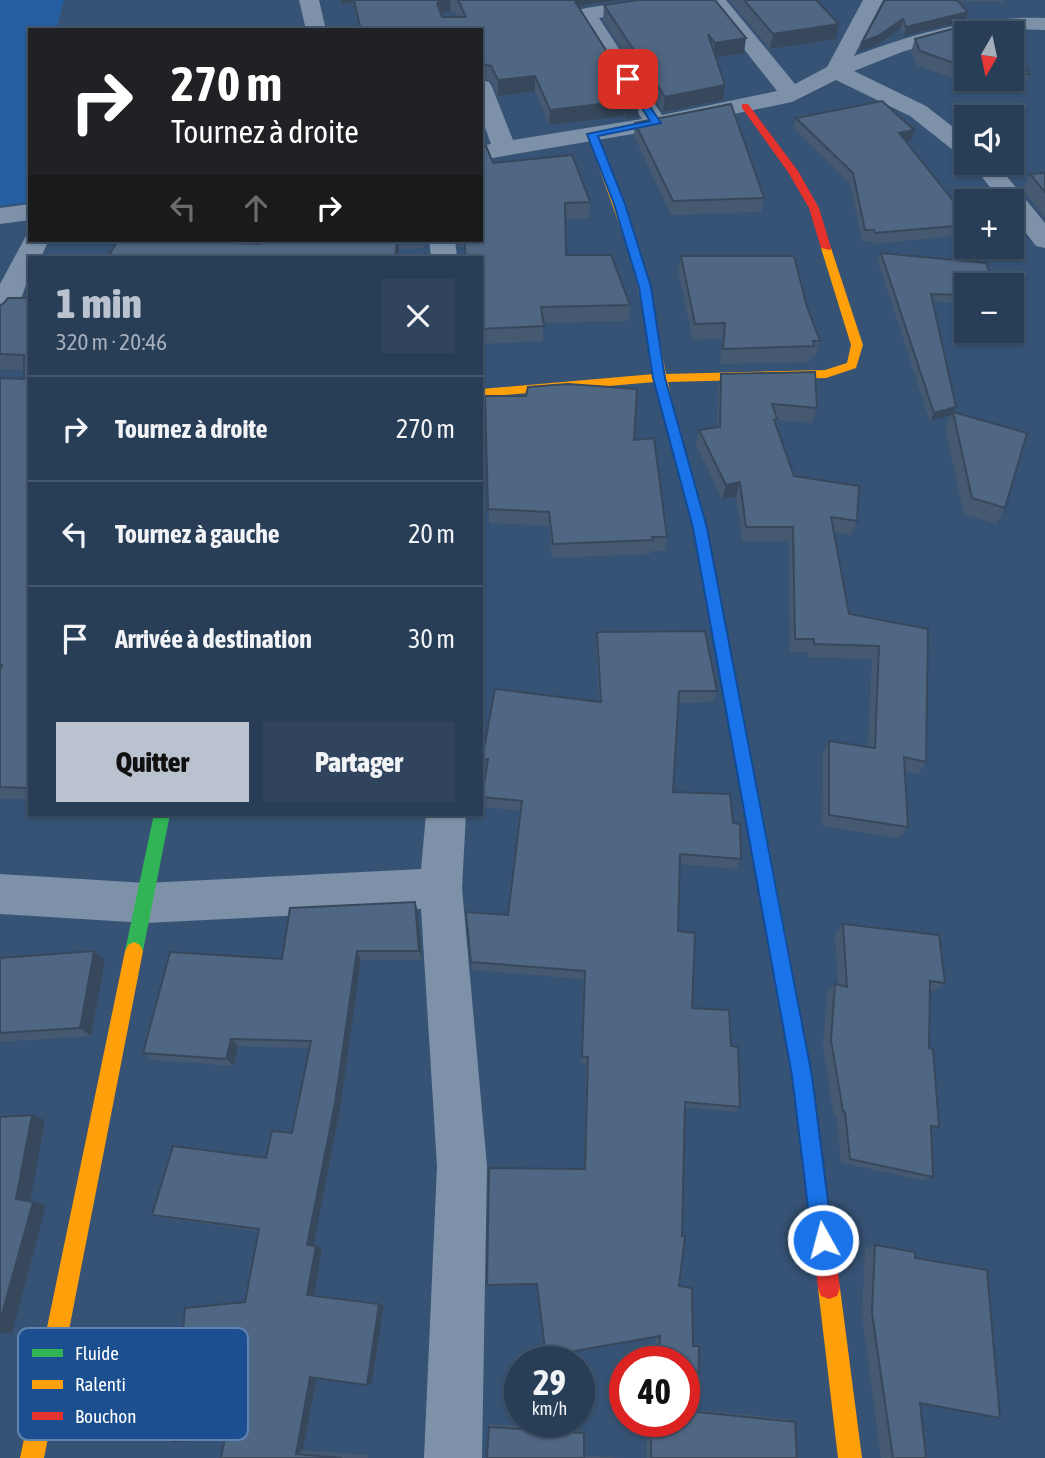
<!DOCTYPE html>
<html lang="fr">
<head>
<meta charset="utf-8">
<style>
	body { margin:0; font-family:"Asap Condensed",sans-serif; background:#30455d; color:#f1f3f6; height:100vh; display:flex; flex-direction:column; font-size:26px; white-space:nowrap }
	* { box-sizing:border-box; margin:0 }
	p { font-size:23px; color:#a5aeba }
	.icon { flex:none; width:38px; height:38px; fill:none; stroke:currentColor; stroke-width:2; stroke-linecap:round; stroke-linejoin:round }
	.map { position:relative; flex:1; overflow:hidden }
	.side { position:absolute; left:28px; top:256px; width:455px; height:560px; display:flex; flex-direction:column; background:#283e57; border-radius:0px; box-shadow:0 2px 5px #0004,0 0 0 2px #44576d }
	.side>* { flex:none }
	.top-card { position:absolute; left:28px; top:28px; width:455px; height:214px; border-radius:0px; box-shadow:0 2px 5px #0004,0 0 0 2px #44576d; background:#202124; color:#fff; overflow:hidden }
	.needle { width:46px; rotate:189deg }
	.fabs { position:absolute; left:954px; top:21px; display:grid; gap:14px }
	.fabs a { display:grid; place-items:center; width:70px; height:70px; border-radius:0px; background:#283e57; box-shadow:0 2px 5px #0004,0 0 0 2px #44576d; font-size:35px }
	.speed { position:absolute; left:504px; top:1346px; display:flex; gap:14px; font-size:35px; font-weight:700; text-align:center }
	.speed>* { display:grid; place-content:center; width:91px; height:91px; border-radius:50%; background:#283e57; box-shadow:0 2px 5px #0004,0 0 0 2px #44576d; line-height:1 }
	.speed small { font-size:18px; font-weight:400 }
	.speed .limit { border:10px solid #d22; background:#fff; color:#111 }
	.pin { position:absolute; display:grid; place-items:center; width:60px; height:60px; color:#fff; margin:-30px; border-radius:14px; box-shadow:0 4px 10px #0006 }
	.me { position:absolute; width:77px; margin:-38px; rotate:353deg; stroke-linejoin:round; filter:drop-shadow(0 0 5px #0008) }
	.turn { display:flex; align-items:center; gap:24px; height:147px; padding:0 28px; font-size:32px }
	.turn .icon { width:91px; height:91px; stroke-width:2.5 }
	.turn b { display:block; font-size:49px; line-height:60px }
	.lanes { display:flex; align-items:center; height:66px; padding:0 28px; background:#0003; justify-content:center; gap:35px; direction:ltr }
	.lanes .off { opacity:.35 }
	.round { display:grid; place-items:center; flex:none; width:74px; height:74px; border-radius:0px; background:#30455d }
	.overview { display:flex; align-items:center; justify-content:space-between; height:119px; padding:0 28px }
	h1 { font-size:42px; font-weight:800; line-height:52px; color:#b9c2ce }
	.action { display:flex; gap:14px; margin-top:auto; padding:14px 28px }
	.action a { flex:1; height:80px; border-radius:0px; background:#b9c2ce; color:#111; font-size:28px; font-weight:800; line-height:80px; text-align:center }
	.action a+a { background:#30455d; color:#f1f3f6 }
	ul { padding:0; list-style:none }
	li { display:flex; align-items:center; gap:21px; height:105px; padding:0 28px; border-top:2px solid #44576d }
	li div { flex:1 }
	li b { display:block; font-size:26px }
	li em { font-style:normal }
	.map>svg:first-child { display:block }
	.green { fill:#265fa1 }
	.lines { fill:none; stroke-linecap:round; stroke-linejoin:round }
	.street { fill:#7d92a8; fill-rule:evenodd }
	.fast { fill:#30b455; fill-rule:evenodd }
	.slow { fill:#ff9f0a; fill-rule:evenodd }
	.jam { fill:#e5322d; fill-rule:evenodd }
	.wall { fill:#455971; fill-rule:evenodd }
	.shaded-wall { fill:#38485c }
	.building { fill:#506783; stroke:#38485c; stroke-width:2 }
	.route { fill:#1a73e8; stroke:#114b97; stroke-width:2 }
	.key { fill:#1b4f8f; stroke:#5f84b1; stroke-width:2 }
	.key-label { font-size:19px; fill:#fff }
</style>
</head>
<body>
<div class="map">
<svg width="1045" height="1458" viewBox="0 0 1045 1458">
	<rect width="100%" height="100%" fill="#365274"/>
	<path class="green" d="M0,0H64L56,30H30V202L0,206Z"/>
	<g class="lines">
		<g class="street">
			<path d="M299,0H319L326,30H306Z"/>
			<path d="M637,0H686L683,4L676,6L599,18L662,115L777,91L705,0H726L795,84L827,67L863,0H883L854,56C918,32 976,16 1045,18V30L1003,29L966,33L902,52L854,71L926,106L966,137V156L958,154L910,116L836,80L792,102L656,130L481,160V146L491,144L481,117V80L489,82L492,87L513,140L642,119L576,14L579,10L586,8Z"/>
			<path d="M971,163H996L1045,223V248L1036,246L1012,215V201H1001Z"/>
			<path d="M30,204V220L0,224V208Z"/>
			<path d="M27,234H30V240H49L41,257H30C30,280 23,298 10,317L0,320V284Z"/>
			<path d="M239,240H265L262,257H236Z"/>
			<path d="M429,240H455L457,257H431Z"/>
			<path d="M426,814H466L462,888L487,1166L482,1458H424L437,1166L421,909L146,923L0,914V874L146,883L421,869Z"/>
		</g>
		<g class="fast">
			<path d="M668,408L674,412L707,528L788,946L785,952L779,955L773,952L770,946L693,528L662,412Z"/>
			<path d="M154,814H170L143,951L140,957L134,960L128,957L125,951Z"/>
		</g>
		<g class="slow">
			<path d="M589,132L597,134L645,266L666,374L825,370L847,363L851,345L821,248L826,245L831,248L863,345L856,368L826,378L668,382L674,412L668,416L662,412L655,382L481,397V389L654,374L634,266L587,134Z"/>
			<path d="M134,942L140,945L143,951L44,1458H20L125,951L128,945Z"/>
			<path d="M829,1277L837,1280L840,1288L862,1458H838L818,1288L821,1280Z"/>
		</g>
		<g class="jam">
			<path d="M742,104H748L798,171L819,208L831,248L830,250L821,248L809,208L788,172L742,108Z"/>
			<path d="M779,937L785,940L788,946L812,1076L840,1288L837,1296L829,1299L821,1296L818,1288L792,1076L770,946L773,940Z"/>
		</g>
	</g>
	<g class="wall">
		<path d="M341,0H620L585,5L579,8L638,117L626,119L625,116L549,125L535,91L498,96L491,81L481,78V30H360L353,2L342,4ZM451,11L459,15L460,17H442L441,15L442,13Z"/>
		<path d="M639,0L744,53L715,57L725,85L723,100L663,112L603,20L604,5Z"/>
		<path d="M729,0H816L836,39L770,49Z"/>
		<path d="M885,0H1004L1003,2L958,1L968,12L965,21L904,36L900,29L875,46L859,51L862,42Z"/>
		<path d="M966,33V79H1012V54L1030,74L1024,87L987,90L916,65L911,52L915,39Z"/>
		<path d="M796,118L911,141L905,142L966,217V235L872,244L871,241H862L850,184L793,128Z"/>
		<path d="M635,123L764,198L761,212L671,215L634,136Z"/>
		<path d="M493,163L590,202L589,218L565,219L566,255L630,305L628,321L543,323V341L481,344V257L464,247H460L459,240H481Z"/>
		<path d="M1045,173V218L1023,190L1030,174Z"/>
		<path d="M118,240H237L236,243L260,244L261,240H426L424,248L399,249L398,257H108Z"/>
		<path d="M881,253L966,285V303L933,302L956,407L953,412L1005,508L996,524L964,514L945,428L951,415L930,421L878,262Z"/>
		<path d="M681,256L807,307L820,341L815,357H811L809,362L720,364L722,338L693,340L678,271Z"/>
		<path d="M30,298V799H0V378L24,379V370L0,369V305Z"/>
		<path d="M721,374L817,408L812,423L777,420L776,425L794,476L857,521L851,535L834,533L849,614L928,629L926,762L918,774L905,771L908,827L899,838L822,826L823,753L829,741L868,747L872,659L809,657L808,652H790L789,541H742L736,497L722,499L696,445L699,430L717,427L718,389Z"/>
		<path d="M485,396H526L634,440L667,537L665,551H651L650,554L552,558L549,526L489,523Z"/>
		<path d="M597,632L717,691L713,702L678,703L673,792L733,823L741,859L736,869L680,864L678,931L692,1008L731,1046L740,1107L735,1112L685,1107L679,1286L693,1345L698,1410L788,1419L795,1422L797,1458H647V1427H653V1421H684V1362H655L656,1336L536,1285L488,1286L487,1285L584,1169L586,1063H581L583,979L472,970L471,962L508,915L521,811L483,807L482,797L487,770H483L482,759L599,702L596,644Z"/>
		<path d="M415,902L418,912L422,960H361L340,1109L313,1246L322,1248L314,1295L384,1304L372,1383L316,1378L303,1450L368,1455V1458H221L225,1437L245,1302L258,1231L163,1218L152,1215L266,1158L292,1133L309,1048L238,1046L234,1066L153,1060L143,1053L282,959Z"/>
		<path d="M843,924L945,983L935,991L930,990L929,1048L939,1127L931,1131L933,1177L922,1180L841,1163L837,1117H834L823,1047L827,992L835,984L838,985L835,934Z"/>
		<path d="M0,958L105,960L91,1036L0,1042Z"/>
		<path d="M875,1245L920,1403L926,1458H881L862,1314L865,1248Z"/>
		<path d="M490,1424L582,1430L584,1433V1455L620,1458H487Z"/>
	</g>
	<g class="shaded-wall">
		<path d="M341,0H353V2L342,4Z"/>
		<path d="M440,0H450L451,11L442,13L438,18L437,4Z"/>
		<path d="M574,0H620L585,5L577,8Z"/>
		<path d="M968,12L965,21L904,36L906,27Z"/>
		<path d="M903,19L900,29L875,46L859,51L862,42Z"/>
		<path d="M839,24L836,39L770,49L773,34Z"/>
		<path d="M746,38L744,53L713,58L715,43Z"/>
		<path d="M535,76V91L498,96V80Z"/>
		<path d="M725,85L723,100L663,112L665,97Z"/>
		<path d="M626,101L625,116L549,125L550,110Z"/>
		<path d="M639,102L638,117L626,119L627,104Z"/>
		<path d="M914,130L911,141L895,144L899,133Z"/>
		<path d="M230,240H237L234,257L230,243Z"/>
		<path d="M397,240H398L399,249L398,257H395Z"/>
		<path d="M956,407L952,415L930,421L934,413Z"/>
		<path d="M740,482L736,497L722,499L726,485Z"/>
		<path d="M415,902L418,912L422,960L419,951Z"/>
		<path d="M94,951L105,960L91,1036L80,1028Z"/>
		<path d="M357,951L361,960L340,1109L313,1248L307,1245Z"/>
		<path d="M231,1039L238,1046L234,1066L226,1059Z"/>
		<path d="M32,1115L45,1120L30,1203L16,1199Z"/>
		<path d="M33,1202L46,1205L12,1333H0V1321Z"/>
		<path d="M316,1246L322,1248L314,1295H307Z"/>
		<path d="M379,1304H384L372,1383L367,1385Z"/>
		<path d="M317,1376L303,1450L296,1454L310,1377Z"/>
	</g>
	<g class="building">
		<path d="M354,0H440L437,4L442,17H466L458,0H574L639,102L627,104L626,101L550,110L535,76L498,80L491,66L481,64V30H361Z"/>
		<path d="M639,0H715L746,38L715,43L708,34L725,85L665,97L604,5Z"/>
		<path d="M744,0H816L839,24L773,34Z"/>
		<path d="M885,0H957L968,12L906,27L903,19L878,36L862,42Z"/>
		<path d="M981,21L993,33H966V67L920,51L915,39Z"/>
		<path d="M1012,54L1030,74L1012,75Z"/>
		<path d="M882,101L914,130L899,133L966,217V225L875,233L874,230H865L853,173L796,118Z"/>
		<path d="M731,104L764,198L673,201L635,123Z"/>
		<path d="M486,146L493,163L572,155L590,202L565,203L566,255H611L630,305L541,307L544,326L481,329V257H466L464,240H481V147Z"/>
		<path d="M1045,173V192L1030,174Z"/>
		<path d="M118,240H230V243L260,244L261,240H397L395,257H108Z"/>
		<path d="M881,253L986,263L995,285H966V295L931,294L956,407L934,413Z"/>
		<path d="M681,256H794L807,307L820,341H813L814,346L723,349L725,323L695,324Z"/>
		<path d="M8,298H30V722L27,728H30V783L28,788L0,787V670L2,665H0V378L24,379V355L0,354V305L3,304Z"/>
		<path d="M815,372L817,408L772,404L777,419L774,420L794,476L859,486L857,521L831,517L849,614L928,629L926,762L904,757L908,827L829,815V741L875,748L879,646L814,644V639H795L793,527H746L740,482L726,485L699,430L720,427L721,374Z"/>
		<path d="M568,384L637,389L634,440L654,438L667,537H652L653,540L553,544L549,512L488,509L485,396H526L528,387Z"/>
		<path d="M953,412L1027,433L1005,508L972,498Z"/>
		<path d="M705,631L717,691H679L673,792L730,794L733,823L740,824L741,859L680,854L678,931L695,933L692,1008L729,1010L731,1046L738,1047L740,1107L685,1102L682,1236H685L679,1286L692,1288L693,1346H699L698,1412L795,1422L797,1458H651V1430H657V1421H684V1362H659L660,1336L546,1356L537,1284L487,1285L489,1168L585,1169L588,1057H582L585,971L471,962L466,912L508,915L522,801L482,797L488,759H482L495,689L601,702L597,632Z"/>
		<path d="M415,902L419,951H357L335,1103L307,1245L316,1246L307,1295L379,1304L367,1385L310,1377L296,1454L342,1458H221L225,1437L173,1442L185,1308L245,1302L259,1229L152,1215L173,1146L266,1158L272,1131L292,1133L311,1041L231,1039L226,1059L143,1053L170,952L282,959L290,908Z"/>
		<path d="M843,924L939,935L945,983L930,981L929,1048L933,1049L939,1127L931,1126L933,1177L850,1159L845,1112L843,1111L831,1040L835,984L847,987Z"/>
		<path d="M94,951L80,1028L0,1033V958Z"/>
		<path d="M32,1115L16,1199L33,1202L0,1321V1117Z"/>
		<path d="M875,1245L915,1252V1258L987,1270L1000,1418L920,1403L926,1458H893L872,1313Z"/>
		<path d="M489,1427L584,1433V1458H487Z"/>
	</g>
	<path class="route" d="M625,78H631L661,123L598,136L625,204L651,287L665,378L707,528L812,1076L833,1240L830,1247L823,1250L815,1247L812,1240L792,1076L693,528L653,378L639,287L614,204L587,134L650,121L624,79Z"/>
	<rect x="18" y="1328" width="230" height="112" rx="10" class="key"/>
	<rect x="32" y="1349" width="31" height="8" fill="#30b455"/>
	<rect x="32" y="1380" width="31" height="9" fill="#ff9f0a"/>
	<rect x="32" y="1412" width="31" height="8" fill="#e5322d"/>
	<g class="key-label">
		<text x="75" y="1360">Fluide</text>
		<text x="75" y="1391">Ralenti</text>
		<text x="75" y="1423">Bouchon</text>
	</g>
</svg>
<div class="fabs">
<a><svg class="needle" viewBox="-14 -14 28 28"><path d="M0-13l5 13h-10z" fill="#e53935"/><path d="M0 13l5-13h-10z" fill="#a5aeba"/></svg></a>
<a><svg class="icon" aria-label="sound" viewBox="0 0 24 24"><path d="M4 9h4l5-4v14l-5-4H4zM17 9q2 3 0 6"/></svg></a>
<a>+</a>
<a>−</a>
</div>
<div class="speed"><div>29<small>km/h</small></div><div class="limit">40</div></div>
<div class="pin" style="left:628px;top:79px;background:#d93025"><svg class="icon" aria-label="arrive" viewBox="0 0 24 24"><path d="M6 21V4h12l-3 4 3 4H6"/></svg></div>
<svg class="me" style="left:823px;top:1240px" viewBox="-20 -20 40 40"><circle r="17" fill="#1a73e8" stroke="#fff" stroke-width="3"/><path d="M0-11L8 9 0 5-8 9z" fill="#fff"/></svg>
<div class="top-card">
<div class="turn"><svg class="icon" aria-label="right" viewBox="0 0 24 24"><path d="M7 20v-9h11M14 6l5 5-5 5"/></svg><div><b>270 m</b>Tournez à droite</div></div>
<div class="lanes"><svg class="icon off" aria-label="left" viewBox="0 0 24 24"><path d="M17 20v-9H6M10 6l-5 5 5 5"/></svg><svg class="icon off" aria-label="ahead" viewBox="0 0 24 24"><path d="M12 20V5M6 11l6-6 6 6"/></svg><svg class="icon" aria-label="right" viewBox="0 0 24 24"><path d="M7 20v-9h11M14 6l5 5-5 5"/></svg></div>
</div>
<section class="side">
<div class="overview"><div><h1>1 min</h1><p>320 m · 20:46</p></div><a class="round"><svg class="icon" aria-label="close" viewBox="0 0 24 24"><path d="M6 6l12 12M18 6L6 18"/></svg></a></div>
<ul>
<li><svg class="icon" aria-label="right" viewBox="0 0 24 24"><path d="M7 20v-9h11M14 6l5 5-5 5"/></svg><div><b>Tournez à droite</b></div><em>270 m</em></li>
<li><svg class="icon" aria-label="left" viewBox="0 0 24 24"><path d="M17 20v-9H6M10 6l-5 5 5 5"/></svg><div><b>Tournez à gauche</b></div><em>20 m</em></li>
<li><svg class="icon" aria-label="arrive" viewBox="0 0 24 24"><path d="M6 21V4h12l-3 4 3 4H6"/></svg><div><b>Arrivée à destination</b></div><em>30 m</em></li>
</ul>
<div class="action"><a>Quitter</a><a>Partager</a></div>
</section>
</div>
</body>
</html>
